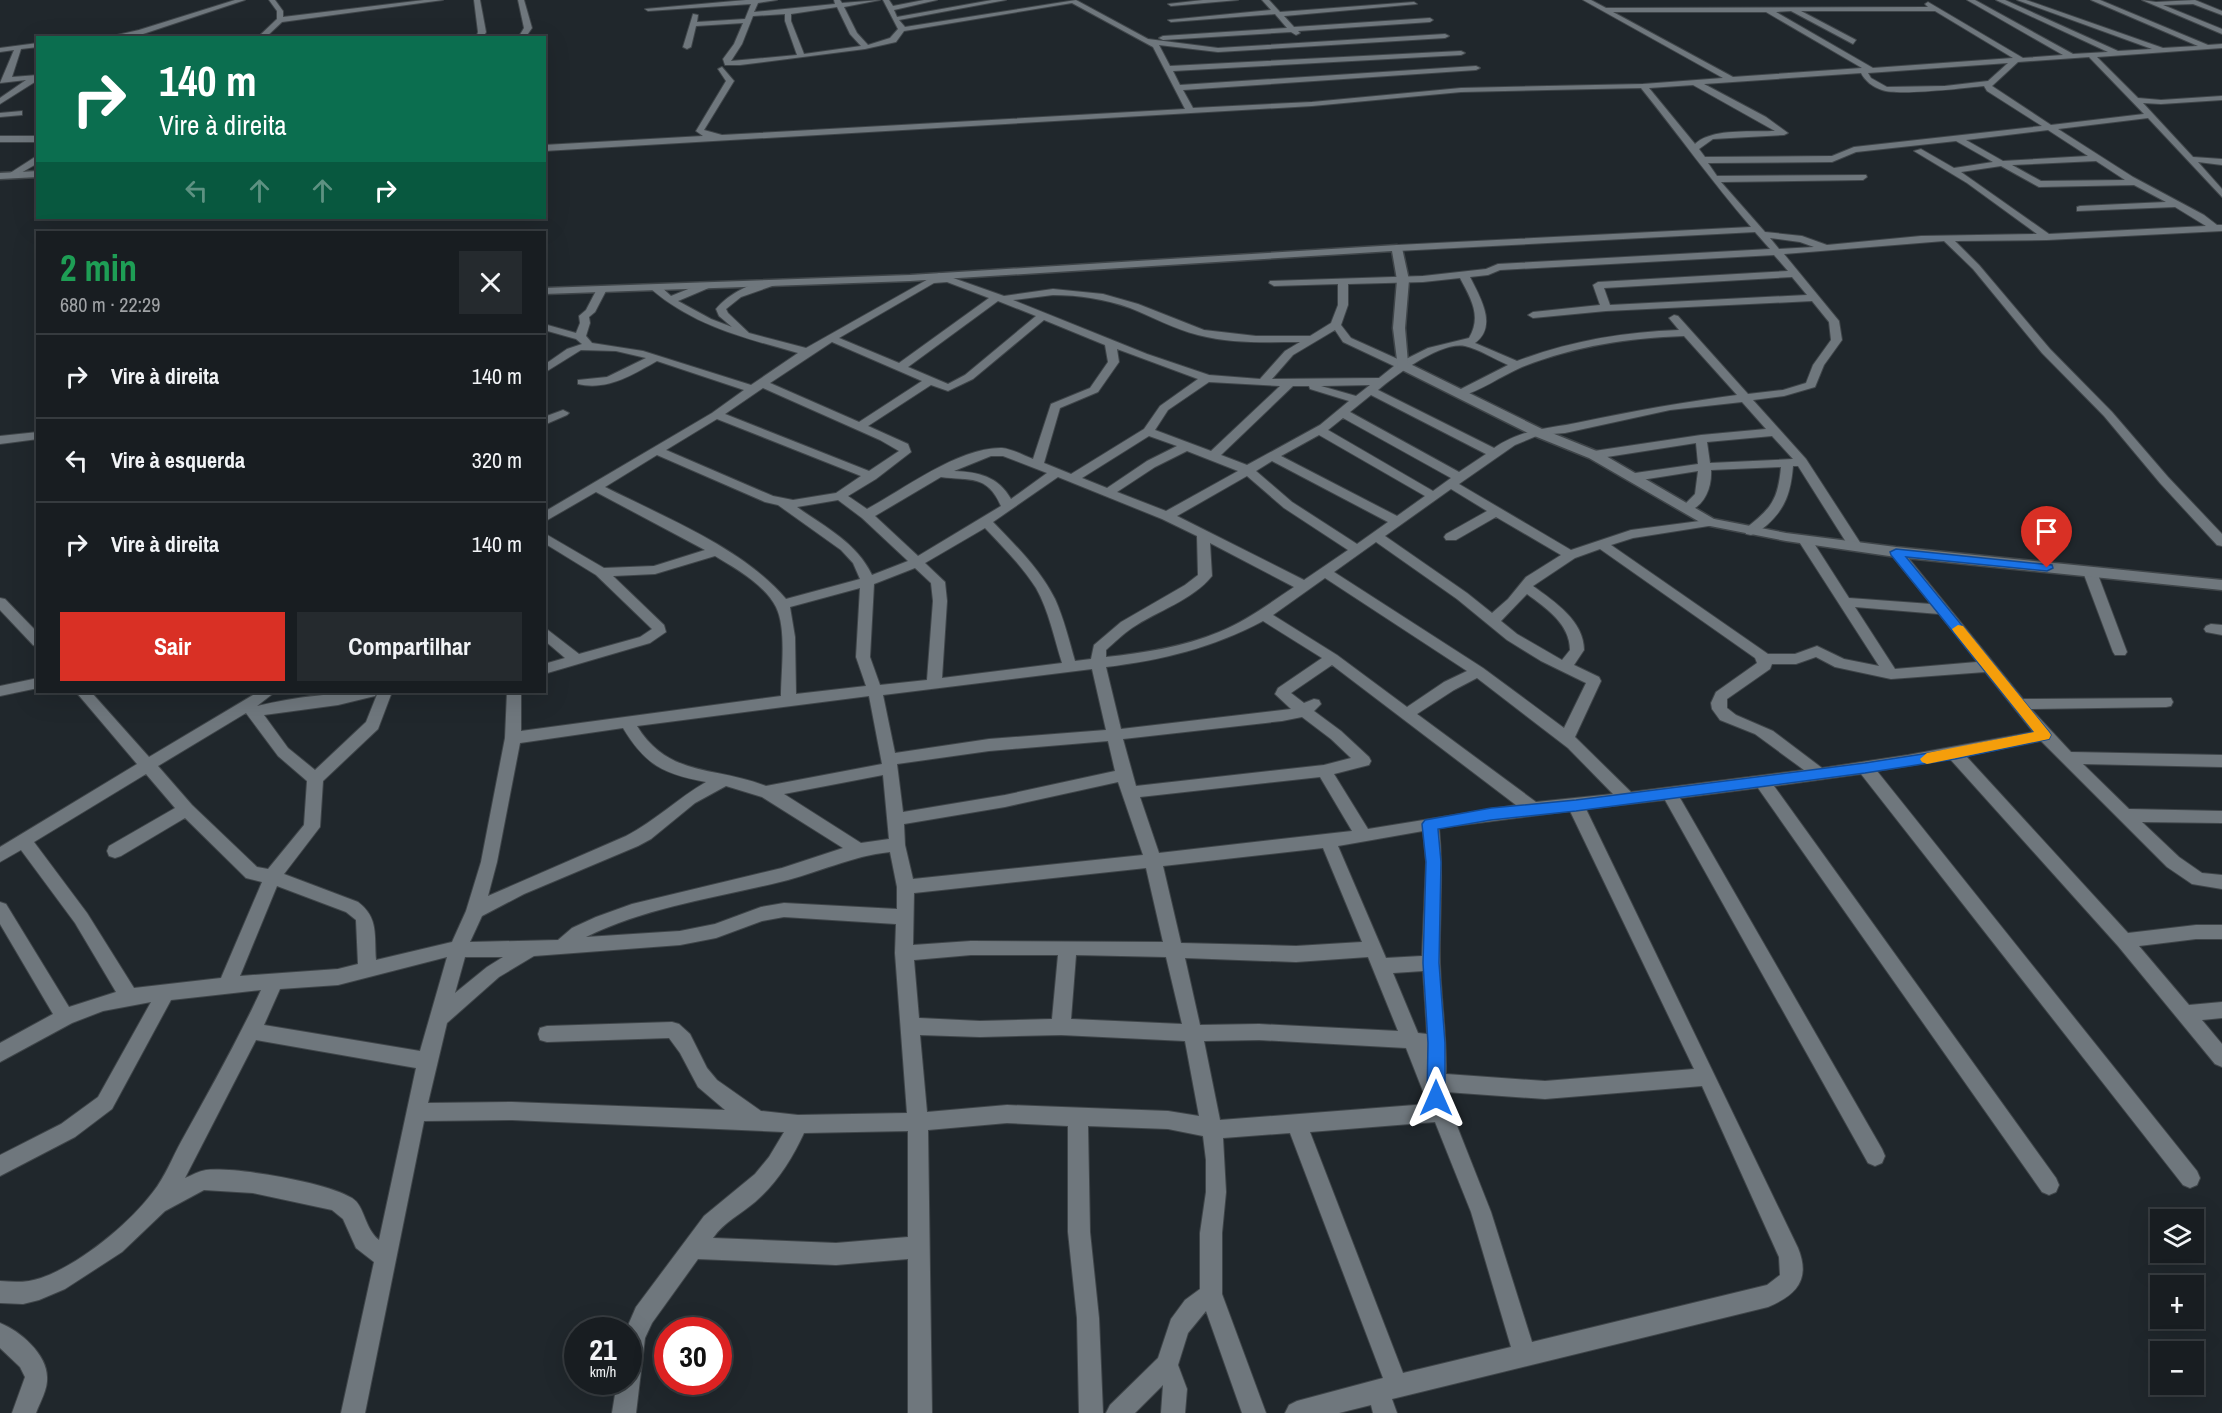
<!DOCTYPE html>
<html lang="pt">
<head>
<meta charset="utf-8">
<style>
	body { margin:0; font-family:"Archivo Narrow",sans-serif; background:#252a2e; color:#f1f3f6; height:100vh; display:flex; flex-direction:column; font-size:22px; white-space:nowrap }
	* { box-sizing:border-box; margin:0 }
	p { font-size:20px; color:#9fa2a5 }
	.icon { flex:none; width:33px; height:33px; fill:none; stroke:currentColor; stroke-width:2; stroke-linecap:round; stroke-linejoin:round }
	.map { position:relative; flex:1; overflow:hidden }
	.details { position:absolute; left:36px; top:231px; width:510px; height:462px; display:flex; flex-direction:column; background:#181d21; border-radius:0px; box-shadow:0 6px 24px #0002,0 0 0 2px #363b3f }
	.details>* { flex:none }
	.hud { position:absolute; left:36px; top:36px; width:510px; height:183px; border-radius:0px; box-shadow:0 6px 24px #0002,0 0 0 2px #363b3f; background:#0b6e4f; color:#fff; overflow:hidden }
	.fabs { position:absolute; left:2150px; top:1209px; display:grid; gap:12px }
	.fabs a { display:grid; place-items:center; width:54px; height:54px; border-radius:0px; background:#181d21; box-shadow:0 6px 24px #0002,0 0 0 2px #363b3f; font-size:30px }
	.speed { position:absolute; left:564px; top:1317px; display:flex; gap:12px; font-size:30px; font-weight:700; text-align:center }
	.speed>* { display:grid; place-content:center; width:78px; height:78px; border-radius:50%; background:#181d21; box-shadow:0 6px 24px #0002,0 0 0 2px #363b3f; line-height:1 }
	.speed small { font-size:15px; font-weight:400 }
	.speed .limit { border:9px solid #d22; background:#fff; color:#111 }
	.pin { position:absolute; display:grid; place-items:center; width:51px; height:51px; color:#fff; margin:-62px -26px; border-radius:50% 50% 50% 0; rotate:-45deg; box-shadow:0 0 6px #0007 }
	.pin .icon { rotate:45deg }
	.me { position:absolute; width:66px; margin:-33px; rotate:0deg; stroke-linejoin:round; filter:drop-shadow(0 0 4px #0008) }
	.turn { display:flex; align-items:center; gap:21px; height:126px; padding:0 24px; font-size:27px }
	.turn .icon { width:78px; height:78px; stroke-width:2.5 }
	.turn b { display:block; font-size:42px; line-height:51px }
	.lanes { display:flex; align-items:center; height:57px; padding:0 24px; background:#0003; justify-content:center; gap:30px; direction:ltr }
	.lanes .off { opacity:.35 }
	.round { display:grid; place-items:center; flex:none; width:63px; height:63px; border-radius:0px; background:#252a2e }
	.headline { display:flex; align-items:center; justify-content:space-between; height:102px; padding:0 24px }
	h1 { font-size:36px; font-weight:800; line-height:45px; color:#1e9e55 }
	.primary-button { display:flex; gap:12px; margin-top:auto; padding:12px 24px }
	.primary-button a { flex:1; height:69px; border-radius:0px; background:#d93025; color:#fff; font-size:24px; font-weight:800; line-height:69px; text-align:center }
	.primary-button a+a { background:#252a2e; color:#f1f3f6 }
	ul { padding:0; list-style:none }
	li { display:flex; align-items:center; gap:18px; height:84px; padding:0 24px; border-top:2px solid #363b3f }
	li div { flex:1 }
	li b { display:block; font-size:22px }
	li em { font-style:normal }
	.map>svg:first-child { display:block }
	.lines { fill:none; stroke-linecap:round; stroke-linejoin:round }
	.minor-casing { stroke:#3f4549; stroke-width:2 }
	.tertiary-casing { stroke:#3f4549; stroke-width:3 }
	.minor { fill:#6f777d; fill-rule:evenodd }
	.tertiary { fill:#6f777d; fill-rule:evenodd }
	.route { fill:#1a73e8; stroke:#114b97; stroke-width:1.5 }
	.slow { fill:#f59e0b }
</style>
</head>
<body>
<div class="map">
<svg width="2222" height="1413" viewBox="0 0 2222 1413">
	<rect width="100%" height="100%" fill="#20272c"/>
	<g class="lines">
		<defs>
			<g id="minor">
				<path d="M235,0H245L143,34L122,38H104L139,30Z"/>
				<path d="M269,0H275L283,11V17L424,0H443L282,22L265,38H257L277,19V11Z"/>
				<path d="M474,0H480L486,32L483,38H476L478,32Z"/>
				<path d="M518,0H524L532,28L525,38H518L524,28Z"/>
				<path d="M746,0H777L758,3L754,12L835,4L834,0H840L842,3L880,0L844,7L857,33L868,45L890,38L898,29L883,0H889L893,6L924,0H937L894,10L897,17L992,0H1006L899,20L905,27L1076,0L1148,39L1218,48L1445,34L1449,36L1445,38L1218,52L1159,45L1170,66L1461,51L1465,53L1461,55L1173,71L1180,85L1476,66L1480,68L1476,70L1183,90L1193,108L1312,102L1461,88L1643,84L1723,78L1583,0H1591L1606,8L1928,7L1925,4L1928,2L2023,58L2063,55L1967,0H1975L2073,54L2108,52L1996,0H2005L2118,51L2152,49L2017,0H2026L2163,48L2198,46L2091,0H2100L2208,45L2222,44V48L2097,57L2138,98L2161,100L2222,96V100L2161,104L2143,103L2193,157L2222,159V165L2198,162L2222,189V197L2148,118L2058,129L2133,177L2204,215L2217,225H2222V231L2047,240L1955,241L1979,265L2050,349L2112,412L2168,477L2222,534V546L2217,545L2160,483L2104,416L2042,353L1973,269L1944,241L1784,254L1839,321L1842,340L1824,365L1815,387L1784,396L1753,400L1806,459L1863,547L1861,550H1851L1798,466H1793C1791,491 1786,508 1767,525C1762,529 1757,533 1751,535L1746,534L1745,531L1746,528C1772,508 1778,499 1781,467L1711,470C1712,487 1705,506 1687,512L1681,508L1695,494L1698,471L1635,481L1629,477L1635,473L1698,464L1696,443L1594,459L1588,455L1594,451L1701,435L1766,429L1742,402L1670,410L1565,433L1539,435L1515,445L1459,484L1571,550L1631,530L1715,519L1716,522L1715,525L1633,538L1611,545L1768,654H1795L1817,646L1844,659L1879,666L1798,540L1805,536L1810,537L1849,598L1931,604L1889,552L1891,549H1901L2023,699L2171,698L2173,702L2171,706L2166,707L2031,709L2071,752L2222,755V767L2083,764L2129,809L2222,811V823L2142,822L2179,857L2202,873L2222,875V889L2192,884L2167,867L2041,741L1966,756L2128,933L2196,925H2222V939H2196L2139,946L2189,1005L2222,1002V1018L2202,1020L2222,1044V1067L2215,1064L2118,946L1950,759L1877,771L2197,1171L2200,1178L2197,1185L2190,1188L2183,1185L1861,774L1774,786L2056,1178L2059,1185L2056,1192L2049,1195L2042,1192L1758,788L1680,798L1882,1149L1885,1156L1882,1163L1875,1166L1868,1163L1665,800L1586,809L1798,1248C1811,1280 1796,1295 1768,1307L1392,1399L1397,1413H1373L1371,1405L1339,1413H1285L1289,1405L1297,1401L1383,1378L1290,1133L1223,1138L1226,1192L1222,1233V1294L1266,1413H1242L1206,1311L1188,1333L1178,1365L1187,1389L1185,1413H1161L1163,1385L1135,1413H1106L1110,1405L1158,1358L1171,1319L1185,1300L1200,1289V1233L1206,1192V1160L1203,1136L1168,1129L1088,1126L1090,1232L1099,1318L1103,1413H1079L1077,1318L1068,1232V1126L1007,1123L928,1130L932,1413H908V1259L836,1265L698,1259L652,1323L645,1338L636,1413H612L617,1382H628V1330H626L636,1307L704,1216L755,1174L769,1157L784,1132L512,1120L424,1121L365,1413H341L374,1262L356,1248L343,1219L332,1210L253,1193L204,1190L165,1211L122,1252L65,1289L39,1300L23,1304L0,1303V1281C14,1282 27,1283 41,1278C79,1265 129,1224 153,1192C165,1177 172,1158 182,1140C209,1091 237,1042 261,990L171,1000L112,1109L75,1137L0,1176V1155L61,1124L98,1097L151,1002L103,1011L72,1023L0,1062V1043L53,1014L0,924V902L6,904L69,1007L116,992L75,923L21,850L0,862V847L137,764L76,692H91L149,757L258,692H275L257,706C295,697 338,692 377,692L375,696L338,705L264,715L288,748L315,770L366,722L378,692H392L378,729L323,781L320,827L284,874L358,902C379,918 374,935 376,960L452,942L466,911L481,862L505,738L507,692H521V731L781,696C781,671 787,629 776,607C765,585 735,568 715,556L655,574L613,576L664,625L666,632L650,643L544,674V664L565,658L544,640V627L579,654L640,637L652,629L596,575L544,543V533L604,568L654,566L705,550L596,492L544,522V512L712,413L744,390L657,361C632,375 607,391 578,384V380L607,377L646,358L616,351L581,350L544,373V365L567,349L582,344L576,339L544,330V324L576,333L580,323L579,316L586,310L598,287L607,289L595,312L589,317L590,323L586,336L592,343L643,351L751,385L798,353C745,338 694,326 651,289V285H659L671,296L703,283H711V287L678,301L711,319L732,327L719,316L716,309C728,294 755,279 775,281V285L741,297L726,309L728,313L749,333L806,348L939,273L1004,296L1053,289L1103,294L1138,304L1204,330L1256,336H1310L1331,323L1338,305V284L1274,286L1269,283L1270,281L1423,276L1486,269L1498,264L1770,249L1755,232L1397,251L1392,248L1397,245L1751,227C1712,182 1678,134 1641,88L1461,92L1312,106L544,151V145L703,136L696,131L726,81L718,69L722,67L734,81L704,130L722,135L1185,109L1153,47L1072,3L904,31L896,42L865,49L740,65H725L723,59L734,44L743,23L696,26L691,47L687,49L683,47L693,14L698,15L697,22L745,19L751,4L648,11L645,9ZM837,7L850,34L861,46L804,54L791,21V14ZM1791,11L1853,44L1856,40L1801,11H1935L2013,58L1873,68L1776,12ZM1613,12H1766L1862,68L1733,77ZM785,14V21L797,55L731,61L742,44L753,16ZM2089,57L2144,114L2051,125L1992,86L2018,62ZM2008,63L1988,81L1945,86L1887,87L1871,78L1868,73ZM1861,73C1865,81 1873,87 1882,90C1898,96 1965,88 1984,86L1987,91L2042,126L1854,147L1832,156L1705,157L1699,149L1713,139L1784,135L1788,133L1766,117L1704,84ZM1693,85L1775,131C1753,132 1711,128 1695,144L1649,88ZM2048,130L2088,156L2003,161L1966,140ZM1956,141L1993,162L1954,168L1921,149L1914,151L1967,183L2037,234L1921,236L1827,245L1802,236L1765,232L1721,182L1863,180L1867,177L1866,175L1717,176L1708,163L1832,162L1856,152ZM2096,161L2125,180L2041,181L2012,165ZM2001,166L2039,187L2134,185L2166,202L2080,206L2077,207V211L2175,207L2206,226L2049,234L1961,172ZM1770,238L1800,242L1814,247L1779,249ZM1774,255L1788,271L1598,282L1593,285L1600,305L1533,312L1528,315L1533,318L1606,311L1812,301L1829,322L1831,340L1813,365L1806,383L1783,390L1748,394L1678,316L1674,315L1669,318L1679,330C1623,332 1570,341 1517,361L1475,343C1498,326 1480,297 1470,277L1488,275L1500,270ZM1792,277L1807,295L1610,305L1604,288ZM1460,278C1471,299 1482,316 1469,338L1428,348L1402,361L1351,338L1341,325L1348,305V284L1423,282ZM947,282L989,298L899,363L839,338L934,283ZM1053,295C1079,295 1105,299 1130,308C1153,317 1174,329 1198,335C1232,344 1266,342 1300,342L1285,351L1260,379L1209,375L1147,354L1013,300ZM998,301L1036,316L965,375L948,384L908,367ZM1044,320L1105,345L1108,362L1090,388L1051,404L1033,459C1023,455 1012,449 1002,448C959,447 904,489 867,509L848,496L876,479L911,452L908,444L868,426L931,385L948,391L973,379ZM1335,330L1343,342L1394,366L1379,378L1272,379L1293,355ZM1684,336L1737,395C1684,402 1633,411 1581,422C1549,429 1523,428 1494,448L1378,390C1396,375 1441,341 1465,346C1479,349 1494,359 1508,365L1455,392L1453,394L1459,397C1481,391 1501,376 1522,367C1575,346 1628,338 1684,336ZM832,342L922,381L859,422L770,383ZM1117,349L1198,379L1160,406L1144,429L1071,474L1044,463L1060,408L1098,392L1119,362ZM1209,382L1280,386L1211,451L1155,430L1168,410ZM1370,385L1356,396L1321,386ZM1293,386H1309L1310,389L1349,401L1320,425L1247,465L1221,455ZM763,388L880,440L899,451L869,471L725,414ZM1371,395L1486,454L1459,472L1350,412ZM1343,418L1451,478L1433,491L1328,430ZM717,419L861,476L836,493L793,500L773,496L666,450ZM1319,435L1425,496L1397,516L1281,456ZM1149,436L1177,446L1147,461L1107,488L1082,478ZM1772,436L1793,459L1710,463L1707,442ZM1187,451L1238,471L1166,511L1117,492L1155,467ZM657,455L765,502L778,505L841,550L853,563L860,579L786,599C743,548 664,517 605,487ZM991,456H1003L1047,473L1011,499C998,476 978,472 954,471ZM1272,461L1388,522L1357,544L1292,502L1256,471ZM1247,476L1284,508L1348,550L1304,580L1177,516ZM941,477C970,481 987,474 1001,506L918,556L875,516ZM1058,477L1162,519L1197,536L1198,575L1185,585L1121,622L1094,645L1091,659L1075,661C1069,640 1064,619 1055,599C1040,569 1016,546 993,522ZM1451,489L1487,511L1446,534L1444,537L1446,540H1456L1496,517L1561,555L1526,577L1508,599L1492,613L1467,593L1385,536ZM838,500L862,518L908,561L872,575C857,543 825,527 797,507ZM985,528C1003,547 1022,566 1036,588C1049,611 1054,638 1062,663L942,678L947,601L945,582L925,563ZM1376,542L1457,599L1507,640L1541,661L1586,683L1564,728L1483,668L1334,572ZM1210,543L1294,587C1270,603 1246,621 1219,632C1183,647 1143,653 1106,657V650C1114,643 1123,634 1132,628C1157,611 1193,600 1212,576ZM1600,549L1755,658L1757,663L1716,692L1711,703L1712,709L1720,720L1755,734L1804,770L1631,792L1575,737L1601,681L1599,677L1574,665L1584,650C1584,621 1555,602 1533,586L1575,558ZM915,568L931,583L933,601L927,680L880,685L870,657L874,584ZM1325,578L1467,671L1444,682L1407,707L1337,655L1273,615ZM860,588L856,657L866,686L796,694L795,637L790,607ZM1527,594C1546,608 1570,624 1570,650L1562,660L1517,634L1501,621ZM1855,607L1939,614L1977,662L1895,669ZM1263,621L1322,658L1278,688L1275,694L1291,709L1121,729L1106,667C1163,660 1212,648 1263,621ZM1816,657L1835,667L1891,679L1985,672L2033,732L1908,755L1822,768L1773,731L1736,715L1727,708V699L1770,669L1772,664H1796ZM1332,665L1516,805L1368,829L1334,774L1369,765L1371,761L1369,757L1341,731L1314,711L1321,704L1319,700L1314,699L1304,703L1291,693ZM1092,669L1106,730L989,739L895,753L883,695ZM1477,678L1568,748L1613,794L1536,802L1417,714L1454,690ZM869,696L882,764L766,786C716,766 669,778 637,726ZM246,713L278,756L307,781L304,825L268,869L257,867L192,805L158,766ZM1302,717L1331,739L1351,758L1324,765L1136,786L1123,739L1282,721ZM623,728C646,766 664,774 706,782C678,798 655,821 626,836L488,896L497,862L520,743ZM1108,741L1115,771L1005,795L903,812L897,764L989,751ZM146,774L175,808L109,846L107,851L109,856L115,858L121,856L185,818L246,878L262,882L221,978L134,988L87,913L34,842ZM883,775L889,839L861,843L784,794ZM1320,777L1352,831L1159,853L1140,797ZM1118,782L1143,855L913,879L905,845L904,824L1005,807ZM726,786L762,797L843,848L782,868L632,904L596,917L572,928L558,940L470,942L482,916L524,894L638,846L651,839L695,803ZM1570,811L1694,1069L1545,1081L1446,1074C1447,1037 1441,1000 1440,963C1439,918 1444,873 1439,828ZM1423,831L1426,862L1422,956L1386,958L1338,846ZM1323,848L1362,942L1296,946L1181,943L1163,866ZM890,852L897,887V909L784,903L761,907L715,924L680,931L586,937C647,907 715,898 780,882C818,873 851,856 890,852ZM1146,868L1163,942L971,941L913,945L914,893ZM277,886L346,912L356,920L358,964L338,969L240,976ZM784,917L896,924L895,953L907,1113L798,1115L761,1111L717,1080L707,1068L690,1034L679,1024L672,1022L547,1026L540,1028L538,1034L540,1040L547,1042L669,1038L680,1053L698,1087L725,1110L512,1102L428,1103L447,1023L499,977L534,956L680,945L716,938L762,921ZM971,955H1058L1052,1019L980,1021L919,1018L914,960ZM1076,955L1166,957L1182,1024L1071,1019ZM447,957L420,1051L264,1025L280,989L338,985ZM465,957H503L487,967L455,993ZM1368,957L1398,1031L1259,1024L1200,1025L1185,958L1296,962ZM1423,971L1427,1034L1418,1033L1393,973ZM920,1035L980,1037L1061,1035L1185,1041L1199,1116L1168,1111L1007,1105L927,1112ZM256,1040L416,1068L379,1240C364,1228 365,1206 352,1198C326,1182 237,1167 206,1170C199,1171 192,1175 185,1178ZM1259,1040L1406,1048L1428,1104L1220,1120L1204,1041ZM1702,1086L1779,1257L1780,1275L1767,1285L1532,1342L1491,1212L1446,1098V1092L1545,1099ZM1435,1122L1471,1212L1511,1347L1403,1373L1310,1132ZM908,1131V1237L836,1243L713,1238C724,1222 741,1214 755,1202C777,1183 792,1159 804,1133Z"/>
				<path d="M1203,0H1238L1171,6L1168,4Z"/>
				<path d="M1262,0H1269L1280,12L1414,2L1417,4L1284,16L1294,27L1430,18L1433,20L1430,22L1298,31L1300,33L1296,35L1291,32L1163,40L1159,38L1163,36L1287,28L1275,14L1171,22L1168,20L1271,10Z"/>
				<path d="M2142,0L2156,2L2195,0L2222,11V15L2193,4L2163,5L2222,29V34Z"/>
				<path d="M38,43V47L21,49L12,77L38,75V80L0,104V98L26,80L0,83L14,50L0,52V48Z"/>
				<path d="M22,111V115L0,117V113Z"/>
				<rect x="0" y="136" width="38" height="6"/>
				<path d="M35,157H38V163L14,177L7,175Z"/>
				<path d="M563,410L569,413L567,415L544,425V417Z"/>
				<path d="M38,432V439L0,444V436Z"/>
				<path d="M2090,568L2097,572L2127,652L2125,655H2115L2113,652L2083,572Z"/>
				<path d="M0,598L5,599L38,633V647L33,645L0,610Z"/>
				<path d="M2211,624L2222,625V635L2206,632L2204,629L2206,626Z"/>
				<path d="M38,678V688L0,696V686Z"/>
				<path d="M0,1323C20,1331 47,1354 47,1377C48,1389 40,1402 36,1413H12L25,1377L20,1367L0,1348Z"/>
			</g>
			<g id="tertiary">
				<path d="M38,171V177L0,179V173Z"/>
				<path d="M1397,245L1402,248L1409,280L1405,328L1408,363L1542,429L1599,452L1714,519L1786,533L1896,547L2222,580V590L1896,557L1786,541L1705,525L1589,458L1532,435L1398,368L1393,328L1397,280L1392,251L910,281L544,294V288L910,275Z"/>
			</g>
		</defs>
		<use href="#minor" class="minor-casing"/>
		<use href="#tertiary" class="tertiary-casing"/>
		<use href="#minor" class="minor"/>
		<use href="#tertiary" class="tertiary"/>
	</g>
	<path class="route" d="M1896,549L2052,565L2053,568L2047,571L1906,557L2049,732L2051,735L2049,739L1955,759L1865,773L1576,811L1491,820L1438,829L1441,862L1439,963L1445,1043V1098L1442,1104L1436,1106L1430,1104L1427,1098L1428,1043L1423,963L1426,862L1422,824L1425,820L1491,808L1576,800L1865,763L1955,749L2034,732L1891,555L1890,552Z"/>
	<path class="slow" d="M1958,625L1963,626L2049,732L2051,735L2049,739L1927,764L1922,762L1920,759L1927,753L2034,732L1954,632L1952,629Z"/>
</svg>
<div class="fabs">
<a><svg class="icon" aria-label="layers" viewBox="0 0 24 24"><path d="M12 4l9 5-9 5-9-5zM3 14l9 5 9-5"/></svg></a>
<a>+</a>
<a>−</a>
</div>
<div class="speed"><div>21<small>km/h</small></div><div class="limit">30</div></div>
<div class="pin" style="left:2047px;top:568px;background:#d93025"><svg class="icon" aria-label="arrive" viewBox="0 0 24 24"><path d="M6 21V4h12l-3 4 3 4H6"/></svg></div>
<svg class="me" style="left:1436px;top:1098px" viewBox="-20 -20 40 40"><path d="M0-17L14 15 0 8-14 15z" fill="#1a73e8" stroke="#fff" stroke-width="4"/></svg>
<div class="hud">
<div class="turn"><svg class="icon" aria-label="right" viewBox="0 0 24 24"><path d="M7 20v-9h11M14 6l5 5-5 5"/></svg><div><b>140 m</b>Vire à direita</div></div>
<div class="lanes"><svg class="icon off" aria-label="left" viewBox="0 0 24 24"><path d="M17 20v-9H6M10 6l-5 5 5 5"/></svg><svg class="icon off" aria-label="ahead" viewBox="0 0 24 24"><path d="M12 20V5M6 11l6-6 6 6"/></svg><svg class="icon off" aria-label="ahead" viewBox="0 0 24 24"><path d="M12 20V5M6 11l6-6 6 6"/></svg><svg class="icon" aria-label="right" viewBox="0 0 24 24"><path d="M7 20v-9h11M14 6l5 5-5 5"/></svg></div>
</div>
<section class="details">
<div class="headline"><div><h1>2 min</h1><p>680 m · 22:29</p></div><a class="round"><svg class="icon" aria-label="close" viewBox="0 0 24 24"><path d="M6 6l12 12M18 6L6 18"/></svg></a></div>
<ul>
<li><svg class="icon" aria-label="right" viewBox="0 0 24 24"><path d="M7 20v-9h11M14 6l5 5-5 5"/></svg><div><b>Vire à direita</b></div><em>140 m</em></li>
<li><svg class="icon" aria-label="left" viewBox="0 0 24 24"><path d="M17 20v-9H6M10 6l-5 5 5 5"/></svg><div><b>Vire à esquerda</b></div><em>320 m</em></li>
<li><svg class="icon" aria-label="right" viewBox="0 0 24 24"><path d="M7 20v-9h11M14 6l5 5-5 5"/></svg><div><b>Vire à direita</b></div><em>140 m</em></li>
</ul>
<div class="primary-button"><a>Sair</a><a>Compartilhar</a></div>
</section>
</div>
</body>
</html>
